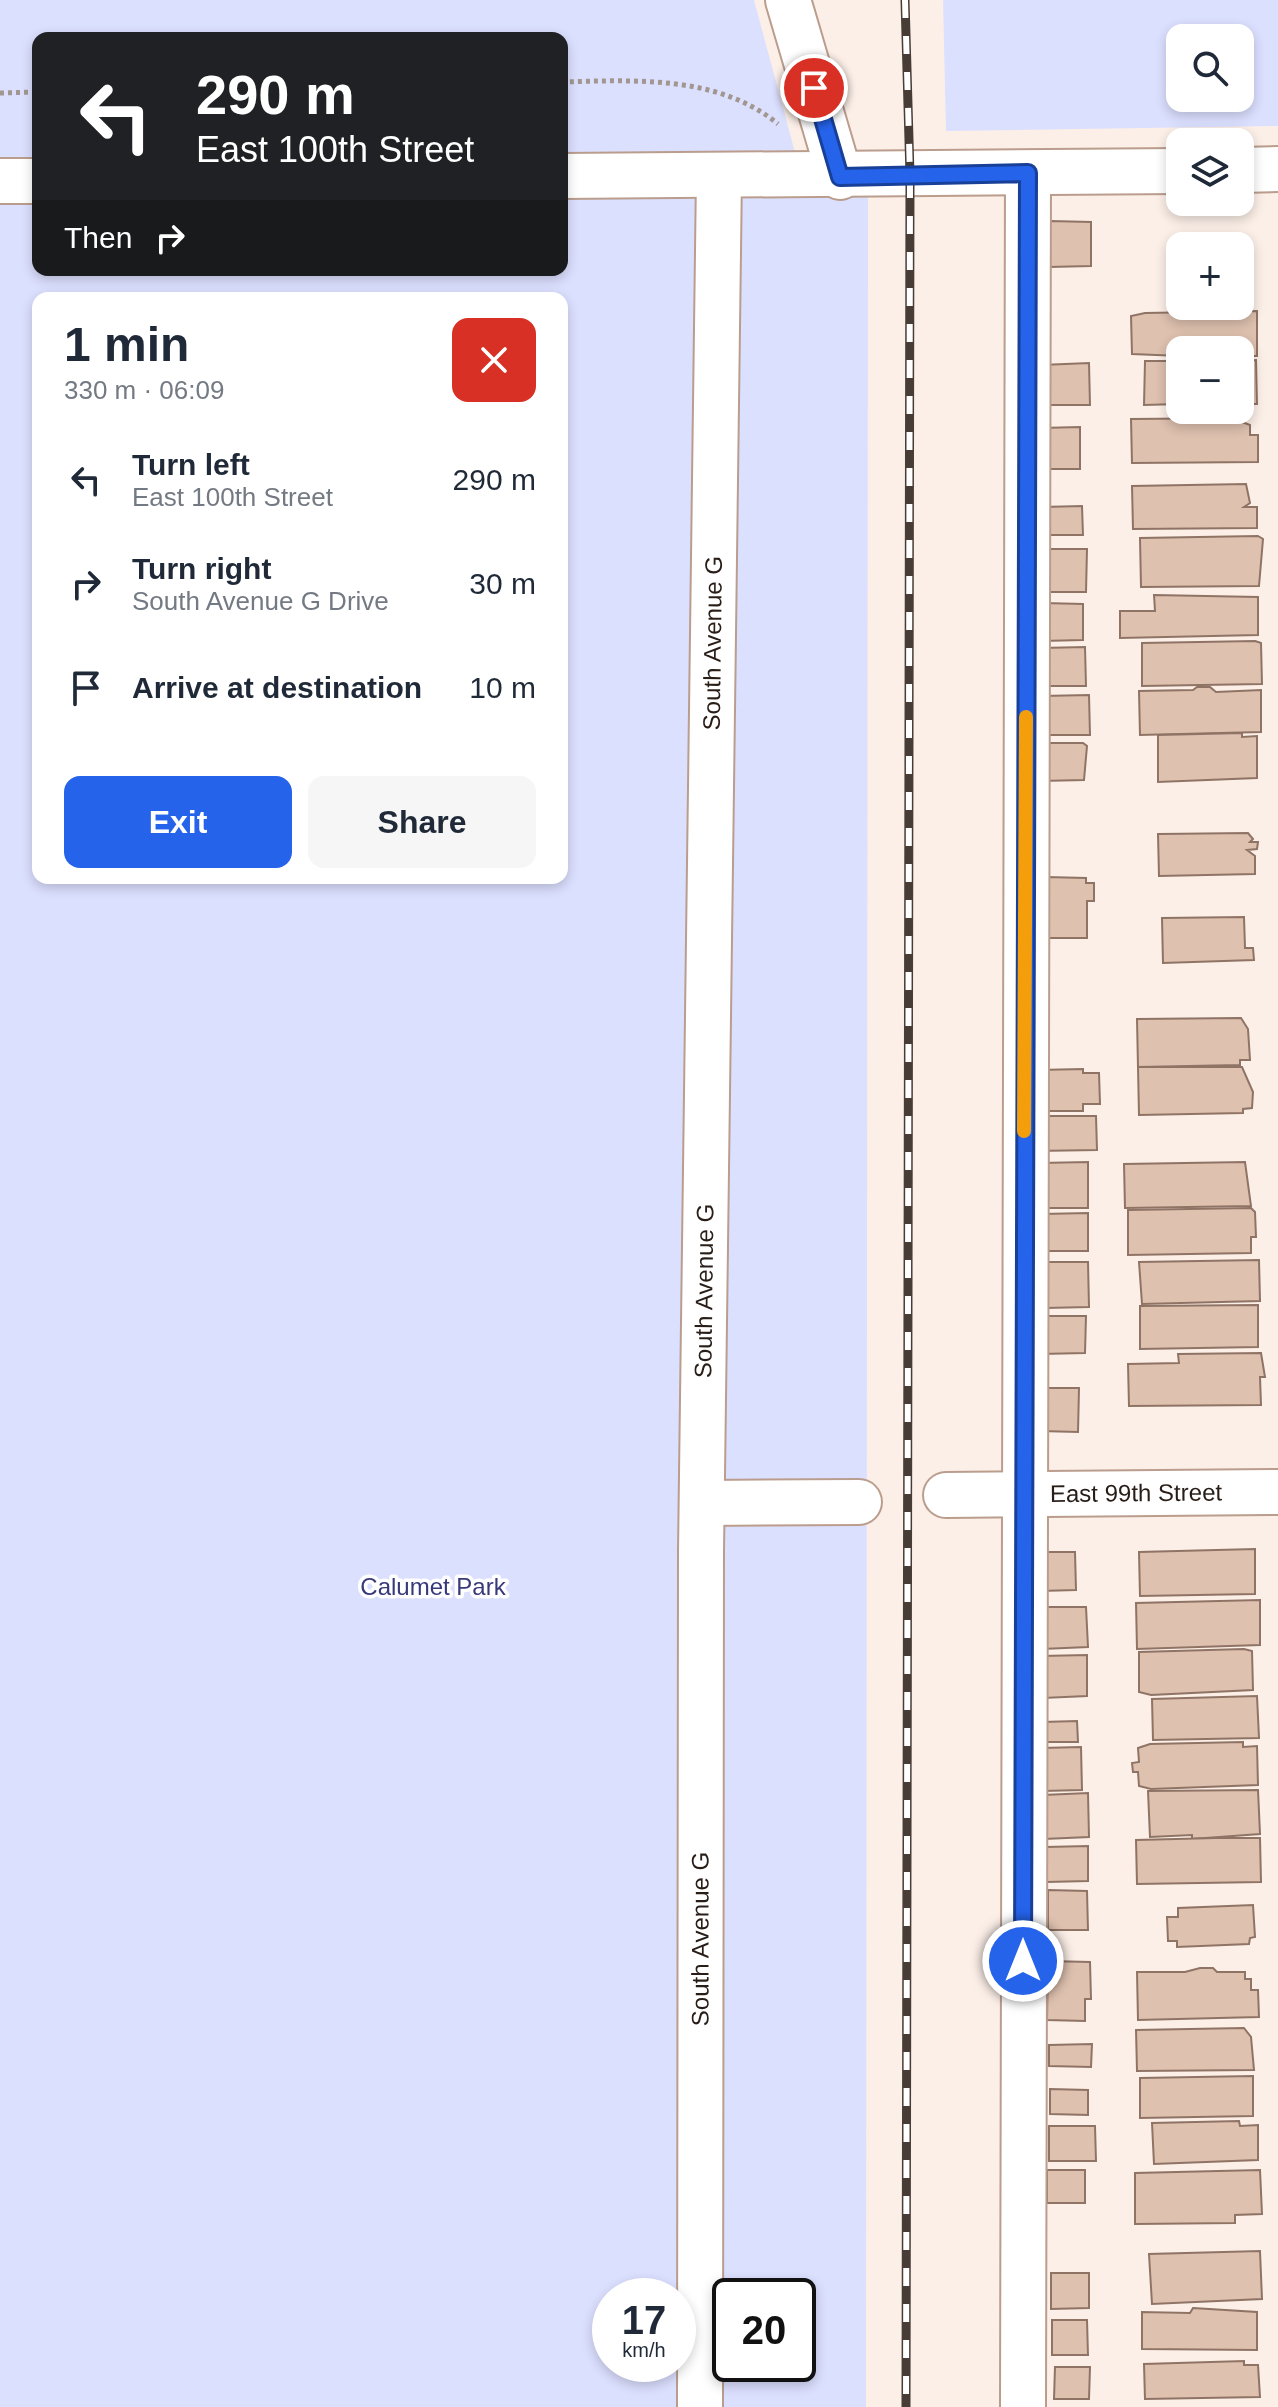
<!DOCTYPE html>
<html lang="en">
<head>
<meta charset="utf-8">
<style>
	body { margin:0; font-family:Arial,sans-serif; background:#f6f6f7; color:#1f2937; height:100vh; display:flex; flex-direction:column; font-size:30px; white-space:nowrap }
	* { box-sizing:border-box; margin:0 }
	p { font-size:26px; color:#747a83 }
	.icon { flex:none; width:44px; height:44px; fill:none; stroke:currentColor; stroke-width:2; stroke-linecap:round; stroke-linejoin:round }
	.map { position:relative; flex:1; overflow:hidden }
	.details { position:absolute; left:32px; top:292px; width:536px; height:592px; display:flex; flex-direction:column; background:#fff; border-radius:16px; box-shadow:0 4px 12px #0003 }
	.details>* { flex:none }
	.banner { position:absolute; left:32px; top:32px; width:536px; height:244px; border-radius:16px; box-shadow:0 4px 12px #0003; background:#202124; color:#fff; overflow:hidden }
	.buttons { position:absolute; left:1166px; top:24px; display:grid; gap:16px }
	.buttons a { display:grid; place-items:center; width:88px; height:88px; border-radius:16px; background:#fff; box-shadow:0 4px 12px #0003; font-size:40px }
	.speed { position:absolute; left:592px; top:2278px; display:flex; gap:16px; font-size:40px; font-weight:700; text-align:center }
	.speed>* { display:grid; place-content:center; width:104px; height:104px; border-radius:50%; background:#fff; box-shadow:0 4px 12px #0003; line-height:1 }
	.speed small { font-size:20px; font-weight:400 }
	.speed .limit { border:4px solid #111; border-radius:12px; background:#fff; color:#111 }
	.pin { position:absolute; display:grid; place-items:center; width:68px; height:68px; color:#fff; margin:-34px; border:4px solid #fff; border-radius:50%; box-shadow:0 2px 8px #0007 }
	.me { position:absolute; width:88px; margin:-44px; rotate:0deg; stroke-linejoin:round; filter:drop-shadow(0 0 6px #0008) }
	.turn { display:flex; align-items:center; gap:28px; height:168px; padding:0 32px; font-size:36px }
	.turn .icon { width:104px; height:104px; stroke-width:2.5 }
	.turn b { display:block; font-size:56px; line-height:68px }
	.then { display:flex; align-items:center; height:76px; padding:0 32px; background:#0003; gap:16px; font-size:30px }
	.round { display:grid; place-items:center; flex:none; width:84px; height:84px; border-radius:16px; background:#f6f6f7 }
	.summary { display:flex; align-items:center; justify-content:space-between; height:136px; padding:0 32px }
	h1 { font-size:48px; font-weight:700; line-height:60px }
	.button { display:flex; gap:16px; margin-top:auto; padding:16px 32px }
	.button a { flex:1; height:92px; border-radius:16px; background:#2563eb; color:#fff; font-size:32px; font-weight:700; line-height:92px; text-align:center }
	.button a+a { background:#f6f6f7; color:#1f2937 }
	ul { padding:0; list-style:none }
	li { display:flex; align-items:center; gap:24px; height:104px; padding:0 32px }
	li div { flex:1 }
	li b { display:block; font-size:30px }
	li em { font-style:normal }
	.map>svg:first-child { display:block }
	.green { fill:#dce0ff; fill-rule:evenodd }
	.building { fill:#dec1af; stroke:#8f7465; stroke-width:2 }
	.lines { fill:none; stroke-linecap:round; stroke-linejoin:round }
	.minor-casing { stroke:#ba9d8d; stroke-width:48 }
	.path { stroke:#a29690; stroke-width:5; stroke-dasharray:4 4; stroke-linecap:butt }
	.minor { stroke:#fff; stroke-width:44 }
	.rail-casing { stroke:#473c36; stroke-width:9 }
	.rail { stroke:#fff; stroke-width:6; stroke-dasharray:18; stroke-linecap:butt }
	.route-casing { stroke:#184099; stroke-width:20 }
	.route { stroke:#2563eb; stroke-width:14 }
	.slow { stroke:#f59e0b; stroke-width:14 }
	.labels { text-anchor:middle; stroke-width:7; stroke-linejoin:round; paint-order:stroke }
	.street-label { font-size:24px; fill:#281d17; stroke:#fff }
	.park-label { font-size:24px; fill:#38397b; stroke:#fff }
</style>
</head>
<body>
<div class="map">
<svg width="1278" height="2407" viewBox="0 0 1278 2407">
	<rect width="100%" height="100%" fill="#fcefe8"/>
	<g class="green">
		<path d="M0,0H754L807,197H868L866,2407H0ZM38,38H562V270H38ZM38,298H562V878H38ZM610,2296H678V2364H610ZM730,2296H798V2364H730Z"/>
		<path d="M943,0H1278V126L946,131ZM1180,38H1240V98H1180Z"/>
	</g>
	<g class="building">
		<path d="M1050,221L1091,222V266L1049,267Z"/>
		<path d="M1169,251H1180V302H1170Z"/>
		<path d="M1240,265V270H1246V280H1240V288Z"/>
		<path d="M1257,311V356H1240V350H1180V356L1132,354L1131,316L1145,313Z"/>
		<path d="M1256,360L1257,404H1240V361Z"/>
		<path d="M1145,361H1180V404L1144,405Z"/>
		<path d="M1089,363L1090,405H1041V365Z"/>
		<path d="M1242,418V422L1250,425V435H1258V462L1132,463L1131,419Z"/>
		<path d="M1080,427V469H1041L1040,428Z"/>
		<path d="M1246,484L1250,503L1244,507H1257V528L1133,529L1132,486Z"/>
		<path d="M1082,506L1083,535H1043L1042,507Z"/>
		<path d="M1258,536L1263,539L1259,586L1141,587L1140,538Z"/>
		<path d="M1043,549H1087L1086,592H1044Z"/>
		<path d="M1154,595L1258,597V635L1120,638V611H1155Z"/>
		<path d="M1043,603L1083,604V640L1042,641Z"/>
		<path d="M1255,641L1261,643L1262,684L1142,686V643Z"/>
		<path d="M1085,647L1086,686H1042L1041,648Z"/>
		<path d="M1197,687H1210L1216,692L1261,690V732L1140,735L1139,691L1193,690Z"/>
		<path d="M1089,695L1090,735H1042V696Z"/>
		<path d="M1242,733V737L1257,736V778L1158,782V735Z"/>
		<path d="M1039,743H1083L1087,746L1084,780L1040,781Z"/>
		<path d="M1158,834L1248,833L1253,839L1250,842H1258L1257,849L1247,850L1255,856V874L1159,876Z"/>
		<path d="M1046,877L1086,878V883H1094V901H1087V938H1046Z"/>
		<path d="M1244,917L1245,948H1253L1254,960L1163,963L1162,918Z"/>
		<path d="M1241,1018L1248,1029L1250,1060H1240V1065L1138,1067L1137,1019Z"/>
		<path d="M1138,1067H1242L1253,1092L1252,1108L1243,1109V1113L1139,1115Z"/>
		<path d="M1083,1069V1073H1099L1100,1104H1083V1111H1038V1070Z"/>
		<path d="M1036,1116H1096L1097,1150L1035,1151Z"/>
		<path d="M1088,1162V1208H1041L1040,1163Z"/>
		<path d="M1245,1162L1251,1206L1125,1208L1124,1164Z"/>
		<path d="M1251,1208L1255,1212L1256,1237H1251V1253L1128,1255V1210Z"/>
		<path d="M1088,1213V1251H1042V1214Z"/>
		<path d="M1259,1260L1260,1301L1142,1304L1139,1262Z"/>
		<path d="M1046,1262H1088L1089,1307L1046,1308Z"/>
		<path d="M1258,1305V1347L1140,1349V1306Z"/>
		<path d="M1040,1316H1086L1085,1353L1040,1354Z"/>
		<path d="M1261,1353L1265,1377H1260L1261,1405L1129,1406L1128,1364L1179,1363L1178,1354Z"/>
		<path d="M1039,1388H1079L1078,1432L1040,1431Z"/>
		<path d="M1255,1549V1594L1140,1596L1139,1552Z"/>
		<path d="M1039,1552H1075L1076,1590L1040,1591Z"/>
		<path d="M1260,1600V1645L1137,1649L1136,1603Z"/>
		<path d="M1041,1607H1086L1088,1647L1042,1649Z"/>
		<path d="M1244,1649L1252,1651L1253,1690L1151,1695L1139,1692V1652Z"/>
		<path d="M1087,1655V1696L1043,1698L1041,1656Z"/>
		<path d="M1257,1696L1259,1738L1153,1740L1152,1699Z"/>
		<path d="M1077,1721L1078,1742H1042V1722Z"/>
		<path d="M1243,1742V1747L1257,1746L1258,1785L1151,1789L1139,1786L1138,1772H1133L1132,1763L1139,1762L1138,1748L1150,1744Z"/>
		<path d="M1081,1747L1082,1790L1043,1791L1041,1748Z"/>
		<path d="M1258,1790L1260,1834L1192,1839V1835L1150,1837L1148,1791Z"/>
		<path d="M1088,1793L1089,1837L1044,1839L1043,1795Z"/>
		<path d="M1216,1838H1260L1261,1882L1137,1884L1136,1840Z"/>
		<path d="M1088,1846V1881L1047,1882L1046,1847Z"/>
		<path d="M1048,1890L1087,1891L1088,1930H1048Z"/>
		<path d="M1253,1905L1255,1937L1250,1938L1249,1944L1177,1947V1941H1168L1167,1917H1178V1908Z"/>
		<path d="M1048,1961L1090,1962L1091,1999H1085V2021L1047,2020Z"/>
		<path d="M1200,1968H1213L1217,1972H1245V1979H1251V1990H1258L1259,2017L1138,2020L1137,1972H1185Z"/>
		<path d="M1244,2028L1251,2037L1254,2070L1137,2071L1136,2030Z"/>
		<path d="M1092,2044L1091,2067L1049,2066V2045Z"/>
		<path d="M1253,2076V2116L1140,2118V2078Z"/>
		<path d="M1050,2089L1088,2090V2115L1050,2114Z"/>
		<path d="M1239,2121L1240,2126L1258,2125V2160L1154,2164L1152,2123Z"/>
		<path d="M1049,2126H1095L1096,2161H1049Z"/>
		<rect x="1047" y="2170" width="38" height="33"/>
		<path d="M1260,2170L1262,2214L1235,2215V2223L1135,2224V2173Z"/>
		<path d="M1260,2251L1262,2299L1152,2304L1149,2254Z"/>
		<path d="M1051,2273H1089V2308L1051,2309Z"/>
		<path d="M1193,2308L1257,2312V2350L1142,2349V2312L1190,2313Z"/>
		<path d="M1052,2320H1087L1088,2355H1052Z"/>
		<path d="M1244,2361V2365H1258L1260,2397L1145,2399L1144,2364Z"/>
		<path d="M1055,2367H1090L1089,2399H1054Z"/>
	</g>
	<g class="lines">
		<defs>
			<g id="minor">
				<path d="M788,0L840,177"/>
				<path d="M1240,170L1278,169"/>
				<path d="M562,176L1180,171"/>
				<path d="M0,181H38"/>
				<path id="s1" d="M946,1495L1278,1492"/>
				<path d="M702,1503L859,1502"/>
				<path id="s2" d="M700,2407L701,1552L719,175"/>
				<path d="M1023,2407L1028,173"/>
			</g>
		</defs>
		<use href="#minor" class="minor-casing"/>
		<g class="path">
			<path d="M562,82C634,80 719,75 778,124"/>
			<path d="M0,93L38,92"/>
		</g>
		<use href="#minor" class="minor"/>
		<defs>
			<path id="rail" d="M905,0L910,175L906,2407"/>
		</defs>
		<use href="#rail" class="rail-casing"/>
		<use href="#rail" class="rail"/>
	</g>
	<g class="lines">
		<defs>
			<path id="route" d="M814,88L840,177L1028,173L1023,1961"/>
		</defs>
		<use href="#route" class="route-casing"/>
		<use href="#route" class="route"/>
		<path class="slow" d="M1024,1131L1026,717"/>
	</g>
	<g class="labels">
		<g class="street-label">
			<text dy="8" stroke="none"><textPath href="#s2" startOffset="1764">South Avenue G</textPath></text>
			<text dy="8" stroke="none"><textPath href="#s2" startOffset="1116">South Avenue G</textPath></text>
			<text dy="8" stroke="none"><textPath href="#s1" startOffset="190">East 99th Street</textPath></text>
			<text dy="8" stroke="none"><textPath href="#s2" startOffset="468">South Avenue G</textPath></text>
		</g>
		<g class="park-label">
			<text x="433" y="1595">Calumet Park</text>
		</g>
	</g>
</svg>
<div class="buttons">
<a><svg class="icon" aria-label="search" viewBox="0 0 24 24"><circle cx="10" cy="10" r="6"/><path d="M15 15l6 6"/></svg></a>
<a><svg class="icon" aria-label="layers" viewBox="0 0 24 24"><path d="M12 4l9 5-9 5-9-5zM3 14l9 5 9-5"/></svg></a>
<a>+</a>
<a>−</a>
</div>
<div class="speed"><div>17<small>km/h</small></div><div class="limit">20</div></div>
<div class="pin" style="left:814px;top:88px;background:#d93025"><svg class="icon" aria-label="arrive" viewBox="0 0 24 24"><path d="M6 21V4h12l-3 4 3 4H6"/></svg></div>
<svg class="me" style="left:1023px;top:1961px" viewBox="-20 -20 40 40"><circle r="17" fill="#2563eb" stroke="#fff" stroke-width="3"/><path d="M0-11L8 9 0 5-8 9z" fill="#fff"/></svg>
<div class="banner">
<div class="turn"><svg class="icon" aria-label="left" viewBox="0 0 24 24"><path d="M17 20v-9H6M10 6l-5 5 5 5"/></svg><div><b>290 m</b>East 100th Street</div></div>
<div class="then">Then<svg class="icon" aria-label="right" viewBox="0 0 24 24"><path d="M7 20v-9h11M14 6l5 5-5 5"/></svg></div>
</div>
<section class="details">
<div class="summary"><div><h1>1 min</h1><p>330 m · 06:09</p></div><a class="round" style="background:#d93025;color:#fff"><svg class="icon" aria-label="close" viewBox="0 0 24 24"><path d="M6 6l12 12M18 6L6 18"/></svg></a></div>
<ul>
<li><svg class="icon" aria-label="left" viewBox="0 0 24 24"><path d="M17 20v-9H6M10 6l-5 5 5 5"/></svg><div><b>Turn left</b><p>East 100th Street</p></div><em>290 m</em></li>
<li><svg class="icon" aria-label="right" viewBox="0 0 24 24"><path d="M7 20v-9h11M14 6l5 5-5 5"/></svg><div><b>Turn right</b><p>South Avenue G Drive</p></div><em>30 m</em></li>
<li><svg class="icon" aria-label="arrive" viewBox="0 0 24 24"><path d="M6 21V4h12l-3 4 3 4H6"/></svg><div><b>Arrive at destination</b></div><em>10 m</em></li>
</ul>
<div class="button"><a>Exit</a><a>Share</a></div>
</section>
</div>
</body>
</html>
